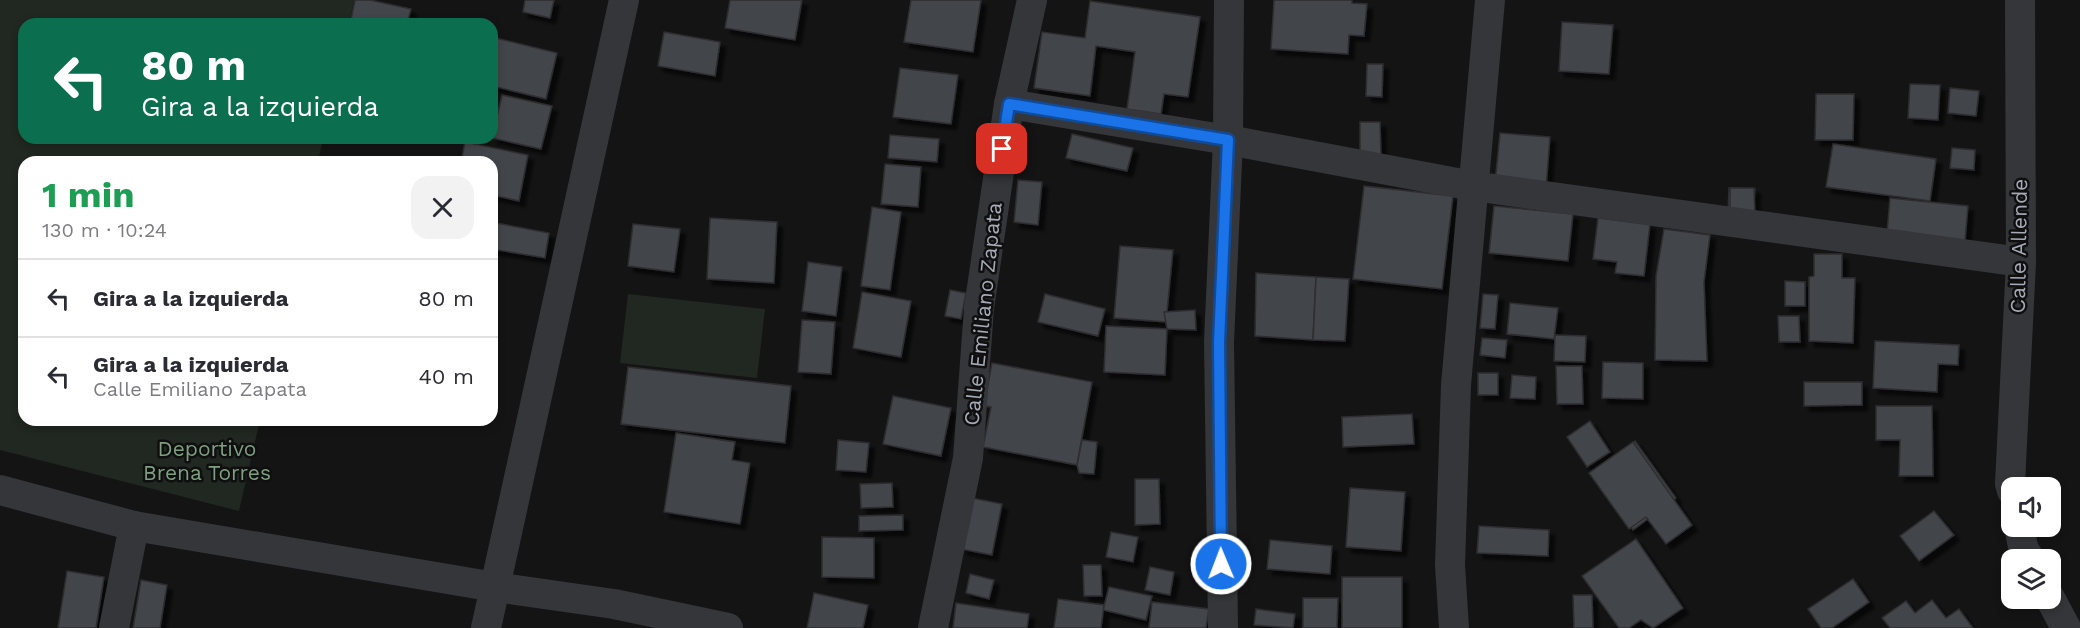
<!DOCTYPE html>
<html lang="es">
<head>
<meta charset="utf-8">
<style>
	body { margin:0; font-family:"Work Sans",sans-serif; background:#f2f2f3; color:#2b2b33; height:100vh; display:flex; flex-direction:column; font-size:22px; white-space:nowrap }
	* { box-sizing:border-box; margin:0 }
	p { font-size:20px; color:#7c7c81 }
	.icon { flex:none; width:33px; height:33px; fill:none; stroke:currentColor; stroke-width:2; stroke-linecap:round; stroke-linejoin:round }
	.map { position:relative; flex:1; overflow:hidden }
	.side { position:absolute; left:18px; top:156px; width:480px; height:270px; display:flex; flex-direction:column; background:#fff; border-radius:18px; box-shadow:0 3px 9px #0003 }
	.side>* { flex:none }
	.top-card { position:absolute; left:18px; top:18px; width:480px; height:126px; border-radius:18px; box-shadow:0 3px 9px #0003; background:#0b6e4f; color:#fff; overflow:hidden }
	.controls { position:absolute; left:2001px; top:477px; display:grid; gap:12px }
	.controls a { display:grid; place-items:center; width:60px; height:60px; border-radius:12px; background:#fff; box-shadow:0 3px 9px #0003; font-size:30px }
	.pin { position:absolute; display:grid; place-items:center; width:51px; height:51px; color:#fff; margin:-26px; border-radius:12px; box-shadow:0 3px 9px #0006 }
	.me { position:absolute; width:66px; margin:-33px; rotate:359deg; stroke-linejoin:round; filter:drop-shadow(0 0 4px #0008) }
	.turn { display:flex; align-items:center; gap:21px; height:126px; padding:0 24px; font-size:27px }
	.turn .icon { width:78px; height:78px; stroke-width:2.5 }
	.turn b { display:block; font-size:42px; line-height:51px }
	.round { display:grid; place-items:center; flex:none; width:63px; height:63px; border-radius:18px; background:#f2f2f3 }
	.head { display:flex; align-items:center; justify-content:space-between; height:102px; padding:0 24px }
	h1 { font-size:36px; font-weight:700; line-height:45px; color:#1e9e55 }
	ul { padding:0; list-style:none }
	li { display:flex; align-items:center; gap:18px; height:78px; padding:0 24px; border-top:2px solid #e1e1e2 }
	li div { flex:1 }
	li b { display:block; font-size:22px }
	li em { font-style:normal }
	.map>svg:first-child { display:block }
	.green { fill:#202821 }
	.building { fill:#434448; stroke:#2e2e31; stroke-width:1.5; filter:url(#shadow) }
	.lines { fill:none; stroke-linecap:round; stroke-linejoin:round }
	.street { stroke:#35363a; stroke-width:30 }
	.route-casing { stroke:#114b97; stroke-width:15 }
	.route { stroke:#1a73e8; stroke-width:10 }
	.labels { text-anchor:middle; stroke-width:5; stroke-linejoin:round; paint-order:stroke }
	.street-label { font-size:21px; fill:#a6aab5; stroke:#0f0f10 }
	.park-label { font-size:21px; fill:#7e9f82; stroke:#0f0f10 }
</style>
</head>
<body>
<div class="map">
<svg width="2080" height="628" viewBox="0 0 2080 628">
	<defs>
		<filter id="shadow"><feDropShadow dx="5.5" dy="5.5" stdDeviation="1.5" flood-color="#0009"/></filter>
	</defs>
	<rect width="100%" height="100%" fill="#141415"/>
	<g class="green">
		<path d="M0,0H354L349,24H24V138H323L318,162H24V420H260L239,511L0,450Z"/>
		<path d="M628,294L765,309L757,378L620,363Z"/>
	</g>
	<g class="building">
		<path d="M355,0H370L411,9L407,24H350Z"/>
		<path d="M525,0H554L550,18L523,12Z"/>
		<path d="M730,0H802L795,40L725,28Z"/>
		<path d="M911,0H981L973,52L904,42Z"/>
		<path d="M1274,0H1352V3L1367,4L1364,36L1349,35L1348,54L1271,49Z"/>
		<path d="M1090,1L1200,17L1188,97L1164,94L1161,114L1127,109L1135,52L1096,46L1090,96L1034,88L1042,32L1085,38Z"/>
		<path d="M1562,22L1613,25L1609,74L1559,71Z"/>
		<path d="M664,32L720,42L715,76L658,66Z"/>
		<path d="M492,37L557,53L546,99L492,86Z"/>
		<path d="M1367,64H1383L1382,97L1366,96Z"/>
		<path d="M900,68L958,75L951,124L893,117Z"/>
		<path d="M1910,84L1940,85L1938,120L1908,118Z"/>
		<path d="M1950,88L1979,91L1976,116L1948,113Z"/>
		<path d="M1816,94H1854L1853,140H1815Z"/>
		<path d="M502,95L552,106L541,149L492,138Z"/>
		<path d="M1360,122H1380L1381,155H1360Z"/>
		<path d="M1500,133L1550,137L1546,188L1495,183Z"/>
		<path d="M1072,134L1133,148L1127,171L1066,158Z"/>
		<path d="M890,135L939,139L937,162L888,158Z"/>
		<path d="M465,142L528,155L519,201L492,195V162H461Z"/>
		<path d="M1833,144L1936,159L1930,201L1826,187Z"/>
		<path d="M1952,148L1975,150L1974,170L1950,168Z"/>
		<path d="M885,164L921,167L918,207L881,204Z"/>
		<path d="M1018,180L1042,182L1038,225L1014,222Z"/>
		<path d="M1364,186L1453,196L1442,289L1353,279Z"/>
		<path d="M1729,188L1755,189L1753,216L1728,215Z"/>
		<path d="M1730,188H1754L1755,216H1730Z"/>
		<path d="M1890,198L1968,206L1965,241L1887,233Z"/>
		<path d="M1494,206L1573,214L1568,261L1489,253Z"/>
		<path d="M872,207L901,212L890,290L861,286Z"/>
		<path d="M710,218L777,222L774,283L707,279Z"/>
		<path d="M1598,218L1650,224L1644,276L1615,273L1617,262L1593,259Z"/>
		<path d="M496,223L549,233L545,258L492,249Z"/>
		<path d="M633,224L680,229L674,272L628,266Z"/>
		<path d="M1664,229L1710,235L1704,282L1707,361L1655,360L1656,276Z"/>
		<path d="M1120,246L1173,250L1166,322L1114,318Z"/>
		<path d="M1814,254H1842V278H1855L1853,343L1809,341V277L1814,276Z"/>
		<path d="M808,262L842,267L836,316L802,311Z"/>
		<path d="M1256,273L1316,277L1313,340L1255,336Z"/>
		<path d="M1316,277L1349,279L1345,341L1313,340Z"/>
		<path d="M1785,281L1805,282V306H1785Z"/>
		<path d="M950,290L966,293L961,319L945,316Z"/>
		<path d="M862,292L911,301L901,357L853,348Z"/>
		<path d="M1045,294L1105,309L1098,336L1038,322Z"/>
		<path d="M1483,294L1498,295L1495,329L1480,328Z"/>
		<path d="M1510,303L1558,308L1554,339L1507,334Z"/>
		<path d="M1195,310L1196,330L1167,329L1164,312Z"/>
		<path d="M1778,316H1799L1800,342H1779Z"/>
		<path d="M802,320L835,322L831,374L798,372Z"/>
		<path d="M1106,326L1167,329L1165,375L1104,372Z"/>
		<path d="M1555,335L1586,336L1585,362L1554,361Z"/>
		<path d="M1482,338L1507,340L1505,358L1480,355Z"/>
		<path d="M1875,341L1959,345L1958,365L1938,364L1937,392L1873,388Z"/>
		<path d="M1603,362L1643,363V399L1602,398Z"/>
		<path d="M992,363L1092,382L1077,465L983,447L991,407L984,406Z"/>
		<path d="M1556,366H1582L1583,404H1557Z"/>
		<path d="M628,367L791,386L785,443L621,424Z"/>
		<rect x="1478" y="373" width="20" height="22"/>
		<path d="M1512,375L1536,377L1535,399L1510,398Z"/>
		<path d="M1804,382H1862V405L1804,406Z"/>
		<path d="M893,396L951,408L941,456L883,444Z"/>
		<path d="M1876,406H1932L1933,476H1899L1900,440H1876Z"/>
		<path d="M1412,414L1414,444L1343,447L1342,417Z"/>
		<path d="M1590,421L1610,452L1587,467L1567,437Z"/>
		<path d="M676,433L735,442L732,460L750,463L740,524L664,512Z"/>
		<path d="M838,440L869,443L866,472L836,470Z"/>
		<path d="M1082,440L1097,442L1094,474L1079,473L1077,465Z"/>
		<path d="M1635,441L1676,498L1633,530L1591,473Z"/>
		<path d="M1633,442L1692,525L1666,544L1646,517L1629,529L1589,473Z"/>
		<path d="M1135,479H1159L1160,524L1135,525Z"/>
		<path d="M892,483L893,507L861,508L860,484Z"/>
		<path d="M1350,488L1405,492L1401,551L1346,547Z"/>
		<path d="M972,498L1002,504L992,555L961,549Z"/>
		<path d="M1934,511L1954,535L1919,561L1900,536Z"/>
		<path d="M903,515V530L859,531V516Z"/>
		<path d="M1479,526L1549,530L1548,556L1477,553Z"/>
		<path d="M1111,532L1138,537L1133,562L1106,557Z"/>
		<path d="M822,537L874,538V578L822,577Z"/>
		<path d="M1636,539L1683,608L1653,628L1641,620L1629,628H1619L1582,576Z"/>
		<path d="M1270,540L1332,546L1330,574L1267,569Z"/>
		<path d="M1083,565H1101L1102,596H1084Z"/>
		<path d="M1150,567L1174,572L1170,595L1145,590Z"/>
		<path d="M67,571L104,577L96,628H58Z"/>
		<path d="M970,574L994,580L989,599L966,593Z"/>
		<rect x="1342" y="577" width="60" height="51"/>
		<path d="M1853,579L1869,602L1832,628H1821L1808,609Z"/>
		<path d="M141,580L167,585L160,628H133Z"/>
		<path d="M1109,587L1152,596L1146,620L1103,610Z"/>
		<path d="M814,593L868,605L863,628H807Z"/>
		<path d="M1573,595H1592L1593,628H1574Z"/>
		<path d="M1303,598H1338L1337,628H1303Z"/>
		<path d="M1058,599L1104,605L1101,628H1054Z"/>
		<path d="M1932,600L1946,618L1959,609L1973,628H1890L1882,618L1906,601L1915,613Z"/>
		<path d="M1152,602L1209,609L1206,628H1149Z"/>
		<path d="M956,603L1029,614L1027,628H953Z"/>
		<path d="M1256,609L1295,614L1293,628L1254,625Z"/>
	</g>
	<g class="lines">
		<g class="street">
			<path d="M1009,104L1228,140L1473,186L2021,262"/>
			<path d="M0,490L134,526L495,587L614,604L728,628"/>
			<path d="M2012,491L2010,484L2021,262L2020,0"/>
			<path d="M2019,526L2023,547L2030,560"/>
			<path d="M2050,598L2066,628"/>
			<path d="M114,628L134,526"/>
			<path d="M486,628L624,0"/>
			<path d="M933,628L968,458L979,308L1009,104L1032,0"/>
			<path d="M1223,628L1219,342L1228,140L1229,0"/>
			<path d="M1454,628L1450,565L1456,385L1490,0"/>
		</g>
	</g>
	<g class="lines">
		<defs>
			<path id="route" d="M1002,149L1009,104L1228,140L1219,342L1221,564"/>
		</defs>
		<use href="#route" class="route-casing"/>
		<use href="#route" class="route"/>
	</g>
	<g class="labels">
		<g class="street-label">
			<text transform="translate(2019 246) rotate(-89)" y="7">Calle Allende</text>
			<text transform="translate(983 314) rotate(-84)" y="7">Calle Emiliano Zapata</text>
		</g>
		<g class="park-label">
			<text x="207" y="456">Deportivo<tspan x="207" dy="24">Brena Torres</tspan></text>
		</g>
	</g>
</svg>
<div class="controls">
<a><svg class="icon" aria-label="sound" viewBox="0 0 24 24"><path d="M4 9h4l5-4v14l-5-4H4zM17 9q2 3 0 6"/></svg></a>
<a><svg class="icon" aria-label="layers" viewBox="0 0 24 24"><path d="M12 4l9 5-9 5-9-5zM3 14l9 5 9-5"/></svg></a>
</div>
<div class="pin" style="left:1002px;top:149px;background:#d93025"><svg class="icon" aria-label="arrive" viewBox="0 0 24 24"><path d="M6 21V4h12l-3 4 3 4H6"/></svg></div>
<svg class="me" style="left:1221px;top:564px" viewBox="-20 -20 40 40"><circle r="17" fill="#1a73e8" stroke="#fff" stroke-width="3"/><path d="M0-11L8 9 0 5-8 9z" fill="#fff"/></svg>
<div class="top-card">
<div class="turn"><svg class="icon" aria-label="left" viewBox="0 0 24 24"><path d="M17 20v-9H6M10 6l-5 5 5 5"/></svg><div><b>80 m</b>Gira a la izquierda</div></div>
</div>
<section class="side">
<div class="head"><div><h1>1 min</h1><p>130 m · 10:24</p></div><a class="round"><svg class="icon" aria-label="close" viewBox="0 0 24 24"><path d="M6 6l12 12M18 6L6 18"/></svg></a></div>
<ul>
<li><svg class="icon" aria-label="left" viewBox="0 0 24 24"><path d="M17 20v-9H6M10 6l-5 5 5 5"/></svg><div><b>Gira a la izquierda</b></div><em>80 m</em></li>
<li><svg class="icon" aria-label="left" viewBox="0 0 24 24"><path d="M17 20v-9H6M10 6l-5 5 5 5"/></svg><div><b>Gira a la izquierda</b><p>Calle Emiliano Zapata</p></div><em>40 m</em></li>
</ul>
</section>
</div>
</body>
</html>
